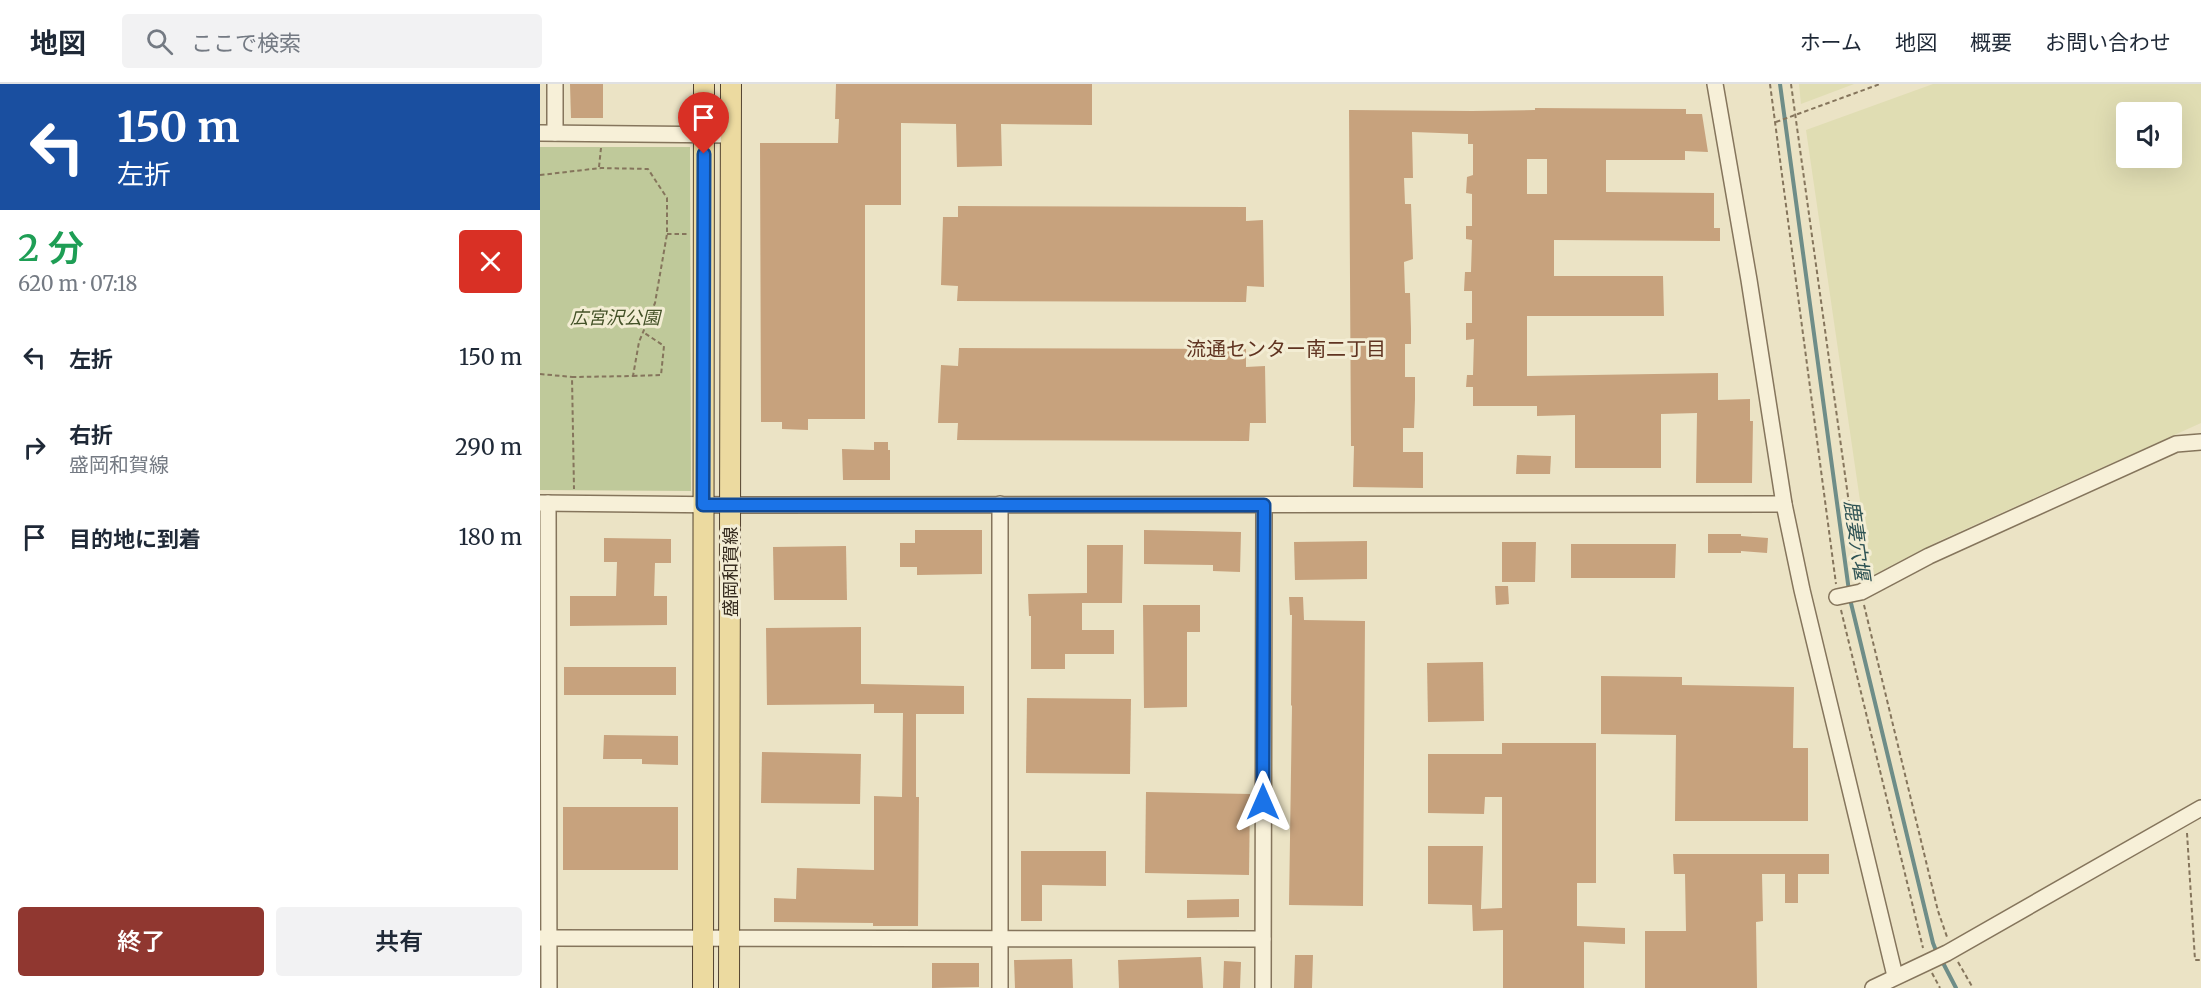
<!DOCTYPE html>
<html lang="ja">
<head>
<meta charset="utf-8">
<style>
	body { margin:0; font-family:Merriweather,"Noto Sans JP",serif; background:#f2f2f3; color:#1f2937; height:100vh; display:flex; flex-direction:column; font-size:22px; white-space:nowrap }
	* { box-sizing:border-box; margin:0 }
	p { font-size:20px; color:#747a83 }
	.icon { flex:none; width:33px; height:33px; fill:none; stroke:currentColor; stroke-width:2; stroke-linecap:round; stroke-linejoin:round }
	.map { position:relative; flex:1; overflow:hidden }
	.details { display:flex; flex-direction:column; background:#fff; width:540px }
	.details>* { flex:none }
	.guide { background:#1a4fa0; color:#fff; overflow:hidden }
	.buttons { position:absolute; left:1576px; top:18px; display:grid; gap:12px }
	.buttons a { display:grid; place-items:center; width:66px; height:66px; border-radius:6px; background:#fff; box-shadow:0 6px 24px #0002; font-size:30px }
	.pin { position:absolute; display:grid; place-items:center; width:51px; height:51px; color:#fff; margin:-62px -26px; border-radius:50% 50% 50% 0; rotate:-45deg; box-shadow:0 0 6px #0007 }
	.pin .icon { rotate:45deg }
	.me { position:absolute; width:66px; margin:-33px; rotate:0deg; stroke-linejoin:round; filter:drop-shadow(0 0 4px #0008) }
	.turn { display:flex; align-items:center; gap:21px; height:126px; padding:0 18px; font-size:27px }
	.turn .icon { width:78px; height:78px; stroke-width:2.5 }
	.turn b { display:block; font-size:42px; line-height:51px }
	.round { display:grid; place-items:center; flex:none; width:63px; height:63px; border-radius:6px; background:#f2f2f3 }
	.headline { display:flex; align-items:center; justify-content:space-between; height:102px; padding:0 18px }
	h1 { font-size:36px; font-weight:600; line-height:45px; color:#1e9e55 }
	.primary-button { display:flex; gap:12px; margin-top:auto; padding:12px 18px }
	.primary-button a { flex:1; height:69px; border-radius:6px; background:#903730; color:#fff; font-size:24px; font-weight:600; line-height:69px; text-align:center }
	.primary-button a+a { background:#f2f2f3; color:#1f2937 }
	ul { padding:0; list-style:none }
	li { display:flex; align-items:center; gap:18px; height:90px; padding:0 18px }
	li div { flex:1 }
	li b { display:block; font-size:22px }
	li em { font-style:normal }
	header { display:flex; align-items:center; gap:36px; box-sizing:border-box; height:84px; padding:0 30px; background:#fff; border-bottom:2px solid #e0e1e3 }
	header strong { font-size:28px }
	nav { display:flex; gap:33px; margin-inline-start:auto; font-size:21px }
	.search { width:420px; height:54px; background:#f2f2f3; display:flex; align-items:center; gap:15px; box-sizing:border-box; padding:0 21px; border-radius:6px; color:#747a83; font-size:22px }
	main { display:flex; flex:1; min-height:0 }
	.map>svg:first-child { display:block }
	.farmland { fill:#e0ddb3; fill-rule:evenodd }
	.green { fill:#bfc99a }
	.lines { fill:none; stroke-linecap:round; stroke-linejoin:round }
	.stream { stroke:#6e8d88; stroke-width:4 }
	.building { fill:#c7a27d; fill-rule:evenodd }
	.minor-casing { stroke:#85755c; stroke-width:18 }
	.major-casing { stroke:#534330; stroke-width:22 }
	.path { stroke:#85755c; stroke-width:2; stroke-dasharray:4.5 3; stroke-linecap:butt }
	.minor { stroke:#f7f0d8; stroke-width:15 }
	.major { stroke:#ecdaa0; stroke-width:20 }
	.route-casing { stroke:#114b97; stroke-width:15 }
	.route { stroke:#1a73e8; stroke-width:10 }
	.labels { text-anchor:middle; stroke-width:6; stroke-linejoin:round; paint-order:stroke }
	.park-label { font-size:18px; font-style:italic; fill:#435127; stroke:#f3edd4 }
	.street-label { font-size:18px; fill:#362c1f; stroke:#f3edd4 }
	.neighbourhood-label { font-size:20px; fill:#603421; stroke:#f3edd4 }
	.water-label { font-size:20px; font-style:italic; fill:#305455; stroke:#f3edd4 }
</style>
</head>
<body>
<header>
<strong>地図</strong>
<div class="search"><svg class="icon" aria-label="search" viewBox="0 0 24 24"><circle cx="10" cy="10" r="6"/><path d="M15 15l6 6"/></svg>ここで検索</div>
<nav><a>ホーム</a><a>地図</a><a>概要</a><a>お問い合わせ</a></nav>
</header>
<main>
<section class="details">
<div class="guide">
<div class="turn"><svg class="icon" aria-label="left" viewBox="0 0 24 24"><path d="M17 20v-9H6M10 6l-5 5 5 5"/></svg><div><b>150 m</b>左折</div></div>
</div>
<div class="headline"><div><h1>2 分</h1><p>620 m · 07:18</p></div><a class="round" style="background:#d93025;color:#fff"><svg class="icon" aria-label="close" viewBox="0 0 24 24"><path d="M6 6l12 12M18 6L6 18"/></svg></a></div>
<ul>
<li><svg class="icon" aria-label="left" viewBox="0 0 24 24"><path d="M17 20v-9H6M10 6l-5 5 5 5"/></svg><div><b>左折</b></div><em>150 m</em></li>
<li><svg class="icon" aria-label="right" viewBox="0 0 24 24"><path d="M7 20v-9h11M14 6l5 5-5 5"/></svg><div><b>右折</b><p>盛岡和賀線</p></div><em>290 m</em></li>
<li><svg class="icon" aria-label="arrive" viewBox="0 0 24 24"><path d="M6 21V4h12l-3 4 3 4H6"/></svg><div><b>目的地に到着</b></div><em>180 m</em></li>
</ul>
<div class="primary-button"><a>終了</a><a>共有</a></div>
</section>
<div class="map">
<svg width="1661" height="904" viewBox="0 0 1661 904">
	<rect width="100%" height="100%" fill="#ebe3c5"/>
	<g class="farmland">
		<path d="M1259,0H1314L1261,20Z"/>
		<path d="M1393,0H1661V339L1401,456L1331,492L1266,46ZM1632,28V74H1587V28Z"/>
	</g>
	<path class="green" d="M0,63H150L151,407L0,406Z"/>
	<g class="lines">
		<g class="stream">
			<path d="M1240,0L1309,507"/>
			<path d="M1310,515L1393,859L1397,869"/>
			<path d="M1401,875L1416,904"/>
		</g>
	</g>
	<g class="building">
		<path d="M30,0H63V34H31Z"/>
		<path d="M296,0H552V41L461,40L462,82L417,83L416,40L361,39V121H325V335H268V346L242,345V338H221L220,59H298L299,35H295Z"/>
		<path d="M995,24L1146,25V30H1162L1168,68L1145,67V76H1066V108L1174,109V144H1180V157L1014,156V192H1123L1124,232H987V292L1178,289V316L1210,315V337H1213L1212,399H1156L1157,329L1121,330V384H1035V331L997,332V322H933V303H926L927,291H933L934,255L926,256V239H932V207H924L925,188H931L932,156L926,155V142H932V110L926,109L927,93L933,91V60H928V50L872,48L873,94H864L865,120H871L873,175L864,178L865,209H870L871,245V260H865V293H875V315L874,344H863V368H883V404L813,403L814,362H811L809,26L932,27L995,26ZM987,75H1007V110H987Z"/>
		<path d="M418,122L706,123V137L723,136L724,203L707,202L706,218L417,217L418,202L401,201L403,133H418Z"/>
		<path d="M419,264L706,265V283L725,282L726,339H710L709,357L417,356L418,339H398L401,281L418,282Z"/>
		<path d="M334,358H348V366H350V396H303L302,365L334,366Z"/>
		<path d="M977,371L1011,372L1010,390H976Z"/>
		<path d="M375,446H442V490L377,491V483H360V459H375Z"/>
		<path d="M604,446L701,448L700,488L673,487V481L604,480Z"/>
		<path d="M1168,450H1201V452L1228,454L1227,469L1201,467V469H1168Z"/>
		<path d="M64,454L131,455V479H115L114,512H127V541L30,542V512H76L77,478H64Z"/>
		<path d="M827,457V495L755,496L754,458Z"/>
		<path d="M962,458H996L995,498H962Z"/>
		<path d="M1031,460H1136L1135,494H1031Z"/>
		<path d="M547,461H583L582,519H542V546H574V570H525V585H491V532H489L488,510L547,509Z"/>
		<path d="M306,462L307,516H234L233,463Z"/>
		<path d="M955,502H968L969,520L956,521Z"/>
		<path d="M749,513H763L764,536L825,537L823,822L749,821L752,622L751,621L752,531H750Z"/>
		<path d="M603,521H660V548H647V623L604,624Z"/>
		<path d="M321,543V600L424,602V630H376V713H379L378,842H333V839L234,838V814L256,815L257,784L334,786V712L362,713L363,629H334V620L227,621L226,544Z"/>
		<path d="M943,578L944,637L888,638L887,579Z"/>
		<rect x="24" y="583" width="112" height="28"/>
		<path d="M1061,592L1142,593V601L1254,603L1253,664H1268V737H1135L1136,651L1061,650Z"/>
		<path d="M487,614L591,615L590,690L486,689Z"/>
		<path d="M64,651L138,652V681L102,680V675H63Z"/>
		<path d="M962,659H1056V799H1037V842L1085,844V860L1044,858V904H963V846L933,847L932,821L888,820V762H943L941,825L962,824V713H945L944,730L888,729V670H962Z"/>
		<path d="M222,668L321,670L320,720L221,719Z"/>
		<path d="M606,708L710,710L709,791L605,789Z"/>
		<rect x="23" y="723" width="115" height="63"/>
		<path d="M481,767H566V802L502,801V837H481Z"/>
		<path d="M1133,770H1289V790H1258V819H1245V790H1222L1223,837L1216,838L1217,904H1105V847H1146L1145,790H1134Z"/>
		<path d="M699,815V833L647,834V816Z"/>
		<path d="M755,871H773L772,904H754Z"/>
		<path d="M661,873L663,904H579L578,876Z"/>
		<path d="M532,875L533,904H475L474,876Z"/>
		<path d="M684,877L701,878L700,904H683Z"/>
		<path d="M392,879H439V903L392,904Z"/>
	</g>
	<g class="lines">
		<defs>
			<g id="minor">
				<path d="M15,0V49"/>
				<path d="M1175,0L1209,196L1244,420L1262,506L1355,892"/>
				<path d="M0,49L191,51"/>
				<path d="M0,419L191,421L1244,420"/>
				<path d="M8,419L9,904"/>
				<path d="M460,420V904"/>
				<path d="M1297,513L1321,508L1389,472L1636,360L1661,358"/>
				<path d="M0,854L723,855"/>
				<path d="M723,904L724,421"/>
				<path d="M1333,904L1407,869L1661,724"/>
			</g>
			<g id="major">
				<path d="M163,904L164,0"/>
				<path d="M189,904L191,0"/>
			</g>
		</defs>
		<use href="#minor" class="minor-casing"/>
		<use href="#major" class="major-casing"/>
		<g class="path">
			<path d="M1230,0L1296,500"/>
			<path d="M1251,0L1319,492"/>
			<path d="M1236,38L1340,0"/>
			<path d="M59,83L61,64"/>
			<path d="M0,91L61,84L108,85L127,114V150L115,219L99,258L93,292L32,293L34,405"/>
			<path d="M127,150H149"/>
			<path d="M0,290L32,293"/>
			<path d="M93,292L121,291L124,262L103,248"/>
			<path d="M1324,521L1398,827L1407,853"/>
			<path d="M1301,526L1383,864"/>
			<path d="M1647,749L1655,876H1661"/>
			<path d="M1418,878L1433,904"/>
			<path d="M1392,889L1400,904"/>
		</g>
		<use href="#minor" class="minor"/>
		<use href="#major" class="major"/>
	</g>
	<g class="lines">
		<defs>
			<path id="route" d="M164,70L163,421H724L723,718"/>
		</defs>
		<use href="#route" class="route-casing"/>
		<use href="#route" class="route"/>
	</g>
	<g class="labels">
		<g class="park-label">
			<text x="75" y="240">広宮沢公園</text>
		</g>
		<g class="street-label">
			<text transform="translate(191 488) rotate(-90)" y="6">盛岡和賀線</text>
		</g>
		<g class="neighbourhood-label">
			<text x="746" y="272">流通センター南二丁目</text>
		</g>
		<g class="water-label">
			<text transform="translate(1317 456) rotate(82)" y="7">鹿妻穴堰</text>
		</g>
	</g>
</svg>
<div class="buttons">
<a><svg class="icon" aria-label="sound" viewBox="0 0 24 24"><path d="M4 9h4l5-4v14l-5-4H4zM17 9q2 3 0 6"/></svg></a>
</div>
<div class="pin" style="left:164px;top:70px;background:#d93025"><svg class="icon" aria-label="arrive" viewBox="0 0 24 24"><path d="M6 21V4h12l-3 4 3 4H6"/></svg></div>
<svg class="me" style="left:723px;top:718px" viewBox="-20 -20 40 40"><path d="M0-17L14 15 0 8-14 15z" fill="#1a73e8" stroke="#fff" stroke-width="4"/></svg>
</div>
</main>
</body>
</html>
